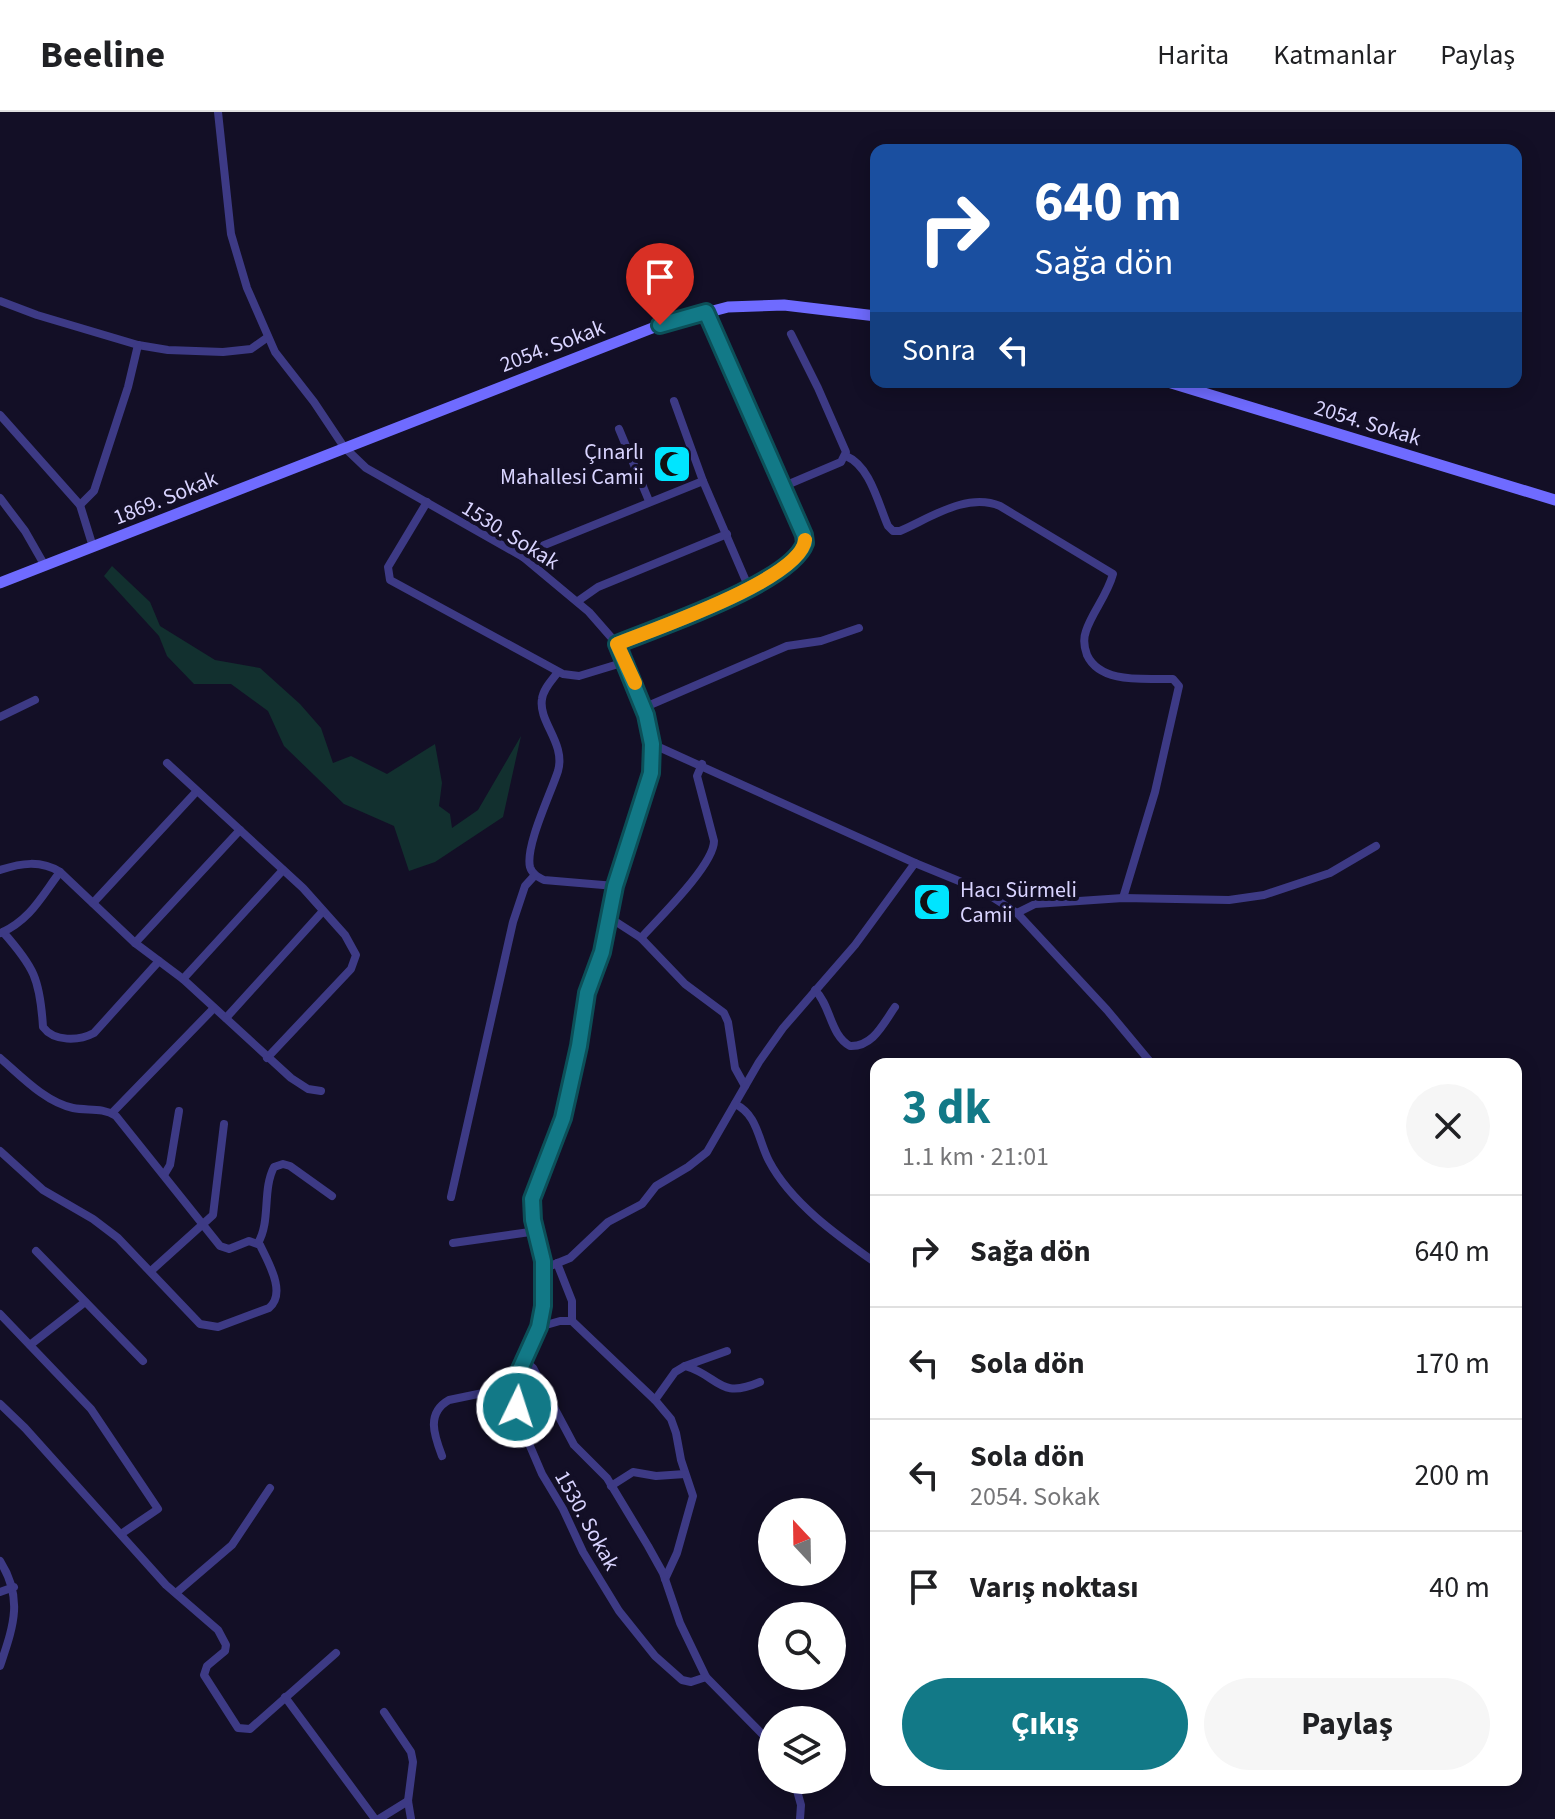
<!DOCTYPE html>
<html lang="tr">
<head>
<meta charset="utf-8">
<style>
	body { margin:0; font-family:"Source Sans 3",sans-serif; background:#f6f6f6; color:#202124; height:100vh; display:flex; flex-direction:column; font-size:30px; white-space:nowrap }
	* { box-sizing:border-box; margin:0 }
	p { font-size:26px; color:#757577 }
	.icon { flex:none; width:44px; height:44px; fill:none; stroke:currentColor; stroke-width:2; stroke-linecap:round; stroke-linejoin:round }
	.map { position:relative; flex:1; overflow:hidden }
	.side { position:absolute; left:870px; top:946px; width:652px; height:728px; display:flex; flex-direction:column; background:#fff; border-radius:16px; box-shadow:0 4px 20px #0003 }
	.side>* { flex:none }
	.banner { position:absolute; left:870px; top:32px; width:652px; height:244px; border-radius:16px; box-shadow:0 4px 20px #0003; background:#1a4fa0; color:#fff; overflow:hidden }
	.needle { width:52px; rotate:338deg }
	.buttons { position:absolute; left:758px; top:1386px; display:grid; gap:16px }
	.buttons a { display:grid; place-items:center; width:88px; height:88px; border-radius:50%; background:#fff; box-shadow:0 4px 20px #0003; font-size:40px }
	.pin { position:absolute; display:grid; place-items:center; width:68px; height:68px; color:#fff; margin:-82px -34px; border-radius:50% 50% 50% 0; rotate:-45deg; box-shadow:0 0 8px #0007 }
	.pin .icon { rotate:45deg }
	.me { position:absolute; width:88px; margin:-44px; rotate:4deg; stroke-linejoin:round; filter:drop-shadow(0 0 6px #0008) }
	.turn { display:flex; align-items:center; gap:28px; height:168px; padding:0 32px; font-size:36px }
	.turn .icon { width:104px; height:104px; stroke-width:2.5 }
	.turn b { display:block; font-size:56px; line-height:68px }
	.then { display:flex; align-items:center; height:76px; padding:0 32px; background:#0003; gap:16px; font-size:30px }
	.round { display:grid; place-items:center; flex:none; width:84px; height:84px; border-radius:42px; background:#f6f6f6 }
	.head { display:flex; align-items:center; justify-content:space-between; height:136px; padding:0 32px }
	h1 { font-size:48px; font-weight:700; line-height:60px; color:#127987 }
	.primary-button { display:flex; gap:16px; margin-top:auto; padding:16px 32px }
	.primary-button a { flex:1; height:92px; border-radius:48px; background:#127987; color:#fff; font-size:32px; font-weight:700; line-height:92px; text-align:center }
	.primary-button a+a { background:#f6f6f6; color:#202124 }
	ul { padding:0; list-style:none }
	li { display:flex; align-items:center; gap:24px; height:112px; padding:0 32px; border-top:2px solid #e0e0e0 }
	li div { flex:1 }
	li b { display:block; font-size:30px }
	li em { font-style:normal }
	header { display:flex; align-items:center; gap:48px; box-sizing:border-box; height:112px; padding:0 40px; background:#fff; border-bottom:2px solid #e0e0e0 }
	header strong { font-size:38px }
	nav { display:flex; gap:44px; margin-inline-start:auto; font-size:28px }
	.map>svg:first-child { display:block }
	.green { fill:#12302f }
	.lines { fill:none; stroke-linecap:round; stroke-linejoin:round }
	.minor { stroke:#3d3a85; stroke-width:8 }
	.secondary { stroke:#6f6bff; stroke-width:11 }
	.route-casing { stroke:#0c4f58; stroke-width:20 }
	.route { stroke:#127987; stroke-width:14 }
	.slow { stroke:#f59e0b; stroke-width:14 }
	.labels { text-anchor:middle; stroke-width:8; stroke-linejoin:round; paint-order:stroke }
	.street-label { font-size:22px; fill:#d9d4ff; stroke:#130f26 }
	.poi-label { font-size:22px; fill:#d9d4ff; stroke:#130f26; text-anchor:end }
</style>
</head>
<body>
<header>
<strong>Beeline</strong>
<nav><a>Harita</a><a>Katmanlar</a><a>Paylaş</a></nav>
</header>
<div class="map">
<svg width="1555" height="1707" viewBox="0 0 1555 1707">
	<rect width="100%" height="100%" fill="#130f26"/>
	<path class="green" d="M112,454L150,490L160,514L215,548L260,556L300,592L321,616L333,651L351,644L387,662L435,632L442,671L439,694L450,702L452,716L478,698L521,624L503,705L435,750L409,759L394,714L344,692L284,634L268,599L231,572H194L167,544L159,524L104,464Z"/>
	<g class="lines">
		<g class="minor">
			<path d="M218,0L231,122L247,176L275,240L314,290L344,335L366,356L523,445L589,500L617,532L646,603L652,632L651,661L615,774L602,840L587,881L579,934L563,1006L532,1087L533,1108L543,1149V1194L539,1215L512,1275L530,1334L542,1362L563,1397L583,1440L619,1499L655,1544L682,1568L691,1570L706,1565L772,1632"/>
			<path d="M0,189L37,203L138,233L168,238L223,240L251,237L268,225"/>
			<path d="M674,289L703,369"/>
			<path d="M0,303L80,393L93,435"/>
			<path d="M619,317L649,389"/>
			<path d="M846,344C870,354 878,391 888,414L893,419H900C930,406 967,380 1000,394L1113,462C1107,484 1092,500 1086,519C1083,527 1084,535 1087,543C1101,573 1147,566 1173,567L1179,574L1155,680L1123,786"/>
			<path d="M782,375L841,350L846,340L818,276L791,222"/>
			<path d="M0,386L25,419L45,454"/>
			<path d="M427,390L388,455L390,468L563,562L579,564L625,550"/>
			<path d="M80,393L94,379L128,275L138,233"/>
			<path d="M523,445L532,438L703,369L749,476"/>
			<path d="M578,489L598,475L727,422"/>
			<path d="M617,532C663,513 780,475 804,435V423L706,200"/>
			<path d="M558,560C552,568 543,577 542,587C538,610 566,631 558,659C551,681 525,734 530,755C532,762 538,765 544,768L615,774"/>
			<path d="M643,596L787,534L821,529L859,516"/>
			<path d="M0,605L35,588"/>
			<path d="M652,632L915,751"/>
			<path d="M167,651L303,776L345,823L356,843L351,857L267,946"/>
			<path d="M0,758C21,751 41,748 60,760L135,831L183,867L291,966L308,977L321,979"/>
			<path d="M93,791L196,680"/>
			<path d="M1017,801L1035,792L1123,786L1229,788L1264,783L1330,761L1376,734"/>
			<path d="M610,806L641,826L685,872L724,901L728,910L735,956L745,974"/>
			<path d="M3,820C34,855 40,867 43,915C54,930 79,929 94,921L159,849"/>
			<path d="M1,821C31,807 41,785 60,760"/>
			<path d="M641,826C658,807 714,753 714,729L697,664L702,652"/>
			<path d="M135,831L240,718"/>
			<path d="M183,867L283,758"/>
			<path d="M815,878C831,894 830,923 850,934C873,935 883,912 895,895"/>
			<path d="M226,906L323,799"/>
			<path d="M0,946C21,964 45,990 73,996C88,999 102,995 116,1004L220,1134L229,1137L249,1129L260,1133C268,1150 287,1181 269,1196L218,1215L200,1212L118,1126L93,1107L43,1078L0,1039"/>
			<path d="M735,992C758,1003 758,1028 769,1049C791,1091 838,1124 876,1151"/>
			<path d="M112,1001L214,896"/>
			<path d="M164,1063L170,1053L179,999"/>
			<path d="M451,1085L513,810L525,774L535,763"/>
			<path d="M258,1131C271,1109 262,1078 274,1055L283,1052L290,1054L332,1084"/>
			<path d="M453,1131L537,1119"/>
			<path d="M36,1139L143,1249"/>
			<path d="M557,1151L572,1189V1209"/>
			<path d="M543,1157L570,1146L608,1110L642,1092L656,1074L688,1055L707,1040L759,950L783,916L855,833L915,751L981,778L1017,801L1107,898L1152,952"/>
			<path d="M151,1159L213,1103L224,1012"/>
			<path d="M0,1202L91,1297L158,1397L121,1422"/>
			<path d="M539,1215L560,1209H572L655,1288L671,1307L676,1321L681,1348L693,1384L677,1441L665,1467"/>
			<path d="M30,1233L85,1190"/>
			<path d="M525,1249L533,1256L574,1333L607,1366L648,1434L663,1461L680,1511L706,1565"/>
			<path d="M685,1254L727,1239"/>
			<path d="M655,1288L675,1260L685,1254C720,1264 718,1288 760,1270"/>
			<path d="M0,1292L25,1316L166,1473L218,1518L226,1533L225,1539L207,1554L204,1563L238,1616L250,1617L336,1541"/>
			<path d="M442,1344C434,1323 426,1301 449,1288L512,1275"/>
			<path d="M611,1374L633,1360L656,1364L685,1362"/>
			<path d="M0,1449C24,1487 13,1515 0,1554"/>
			<path d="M0,1480L14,1475"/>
			<path d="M176,1481L232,1433L270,1376"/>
			<path d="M285,1585L375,1707"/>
			<path d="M384,1600L411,1640L413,1650L408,1689L411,1707"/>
			<path d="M794,1668L801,1693L800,1707"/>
			<path d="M379,1707L408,1689"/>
		</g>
		<g class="secondary">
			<path d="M1168,270L1555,388"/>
			<path d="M0,471L660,213L728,195L784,193L876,204"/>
		</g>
	</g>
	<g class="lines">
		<defs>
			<path id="route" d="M517,1295L512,1275L539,1215L543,1194V1149L533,1108L532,1087L563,1006L579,934L587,881L602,840L615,774L651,661L652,632L646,603L617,532C658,515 791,471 805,431L804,423L706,200L660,213"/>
		</defs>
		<use href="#route" class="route-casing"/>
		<use href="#route" class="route"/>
		<path class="slow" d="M635,571L617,532C654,517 801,467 805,428"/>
	</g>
	<defs>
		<symbol id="mosque-square" viewBox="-11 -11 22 22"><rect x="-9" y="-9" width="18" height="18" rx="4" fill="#00e5ff" stroke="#130f26"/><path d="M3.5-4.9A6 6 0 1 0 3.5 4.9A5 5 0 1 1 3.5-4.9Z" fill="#111"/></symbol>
	</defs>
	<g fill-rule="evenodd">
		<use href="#mosque-square" x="650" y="330" width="44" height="44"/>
		<use href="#mosque-square" x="910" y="768" width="44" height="44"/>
	</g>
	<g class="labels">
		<g class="street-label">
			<text transform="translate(552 233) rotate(-21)" y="8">2054. Sokak</text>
			<text transform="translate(1368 310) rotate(17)" y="8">2054. Sokak</text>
			<text transform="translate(165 385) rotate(-22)" y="8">1869. Sokak</text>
			<text transform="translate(511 422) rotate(32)" y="8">1530. Sokak</text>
			<text transform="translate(588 1408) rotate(61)" y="8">1530. Sokak</text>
		</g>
		<g class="poi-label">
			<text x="644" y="347">Çınarlı<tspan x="644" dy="25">Mahallesi Camii</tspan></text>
			<text x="960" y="785" text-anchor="start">Hacı Sürmeli<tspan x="960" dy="25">Camii</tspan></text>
		</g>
	</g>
</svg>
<div class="buttons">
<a><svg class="needle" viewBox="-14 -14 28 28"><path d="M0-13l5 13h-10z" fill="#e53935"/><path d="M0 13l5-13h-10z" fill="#757577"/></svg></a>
<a><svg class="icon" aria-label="search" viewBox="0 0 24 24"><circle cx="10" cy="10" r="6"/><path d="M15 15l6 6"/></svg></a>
<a><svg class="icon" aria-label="layers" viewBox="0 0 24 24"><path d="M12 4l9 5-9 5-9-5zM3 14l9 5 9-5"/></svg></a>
</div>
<div class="pin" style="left:660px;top:213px;background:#d93025"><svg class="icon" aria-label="arrive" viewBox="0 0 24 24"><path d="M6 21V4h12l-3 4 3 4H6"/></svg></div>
<svg class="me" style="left:517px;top:1295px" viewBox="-20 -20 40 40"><circle r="17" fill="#127987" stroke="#fff" stroke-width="3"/><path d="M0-11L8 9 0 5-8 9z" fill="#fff"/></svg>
<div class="banner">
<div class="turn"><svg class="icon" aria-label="right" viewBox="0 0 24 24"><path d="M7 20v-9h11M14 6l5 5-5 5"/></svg><div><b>640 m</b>Sağa dön</div></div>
<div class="then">Sonra<svg class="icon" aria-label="left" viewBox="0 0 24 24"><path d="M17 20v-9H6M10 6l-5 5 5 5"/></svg></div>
</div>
<section class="side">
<div class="head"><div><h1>3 dk</h1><p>1.1 km · 21:01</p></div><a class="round"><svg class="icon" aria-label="close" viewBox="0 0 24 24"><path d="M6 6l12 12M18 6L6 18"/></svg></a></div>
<ul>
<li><svg class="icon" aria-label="right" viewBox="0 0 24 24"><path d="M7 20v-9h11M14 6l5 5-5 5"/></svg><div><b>Sağa dön</b></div><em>640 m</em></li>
<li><svg class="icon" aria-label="left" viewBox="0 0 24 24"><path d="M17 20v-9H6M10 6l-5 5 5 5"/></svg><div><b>Sola dön</b></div><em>170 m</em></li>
<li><svg class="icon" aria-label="left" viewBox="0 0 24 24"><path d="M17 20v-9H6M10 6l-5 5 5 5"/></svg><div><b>Sola dön</b><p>2054. Sokak</p></div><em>200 m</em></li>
<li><svg class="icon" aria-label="arrive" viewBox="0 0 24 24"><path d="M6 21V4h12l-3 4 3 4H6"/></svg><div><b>Varış noktası</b></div><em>40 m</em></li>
</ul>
<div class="primary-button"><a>Çıkış</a><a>Paylaş</a></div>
</section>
</div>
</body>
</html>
